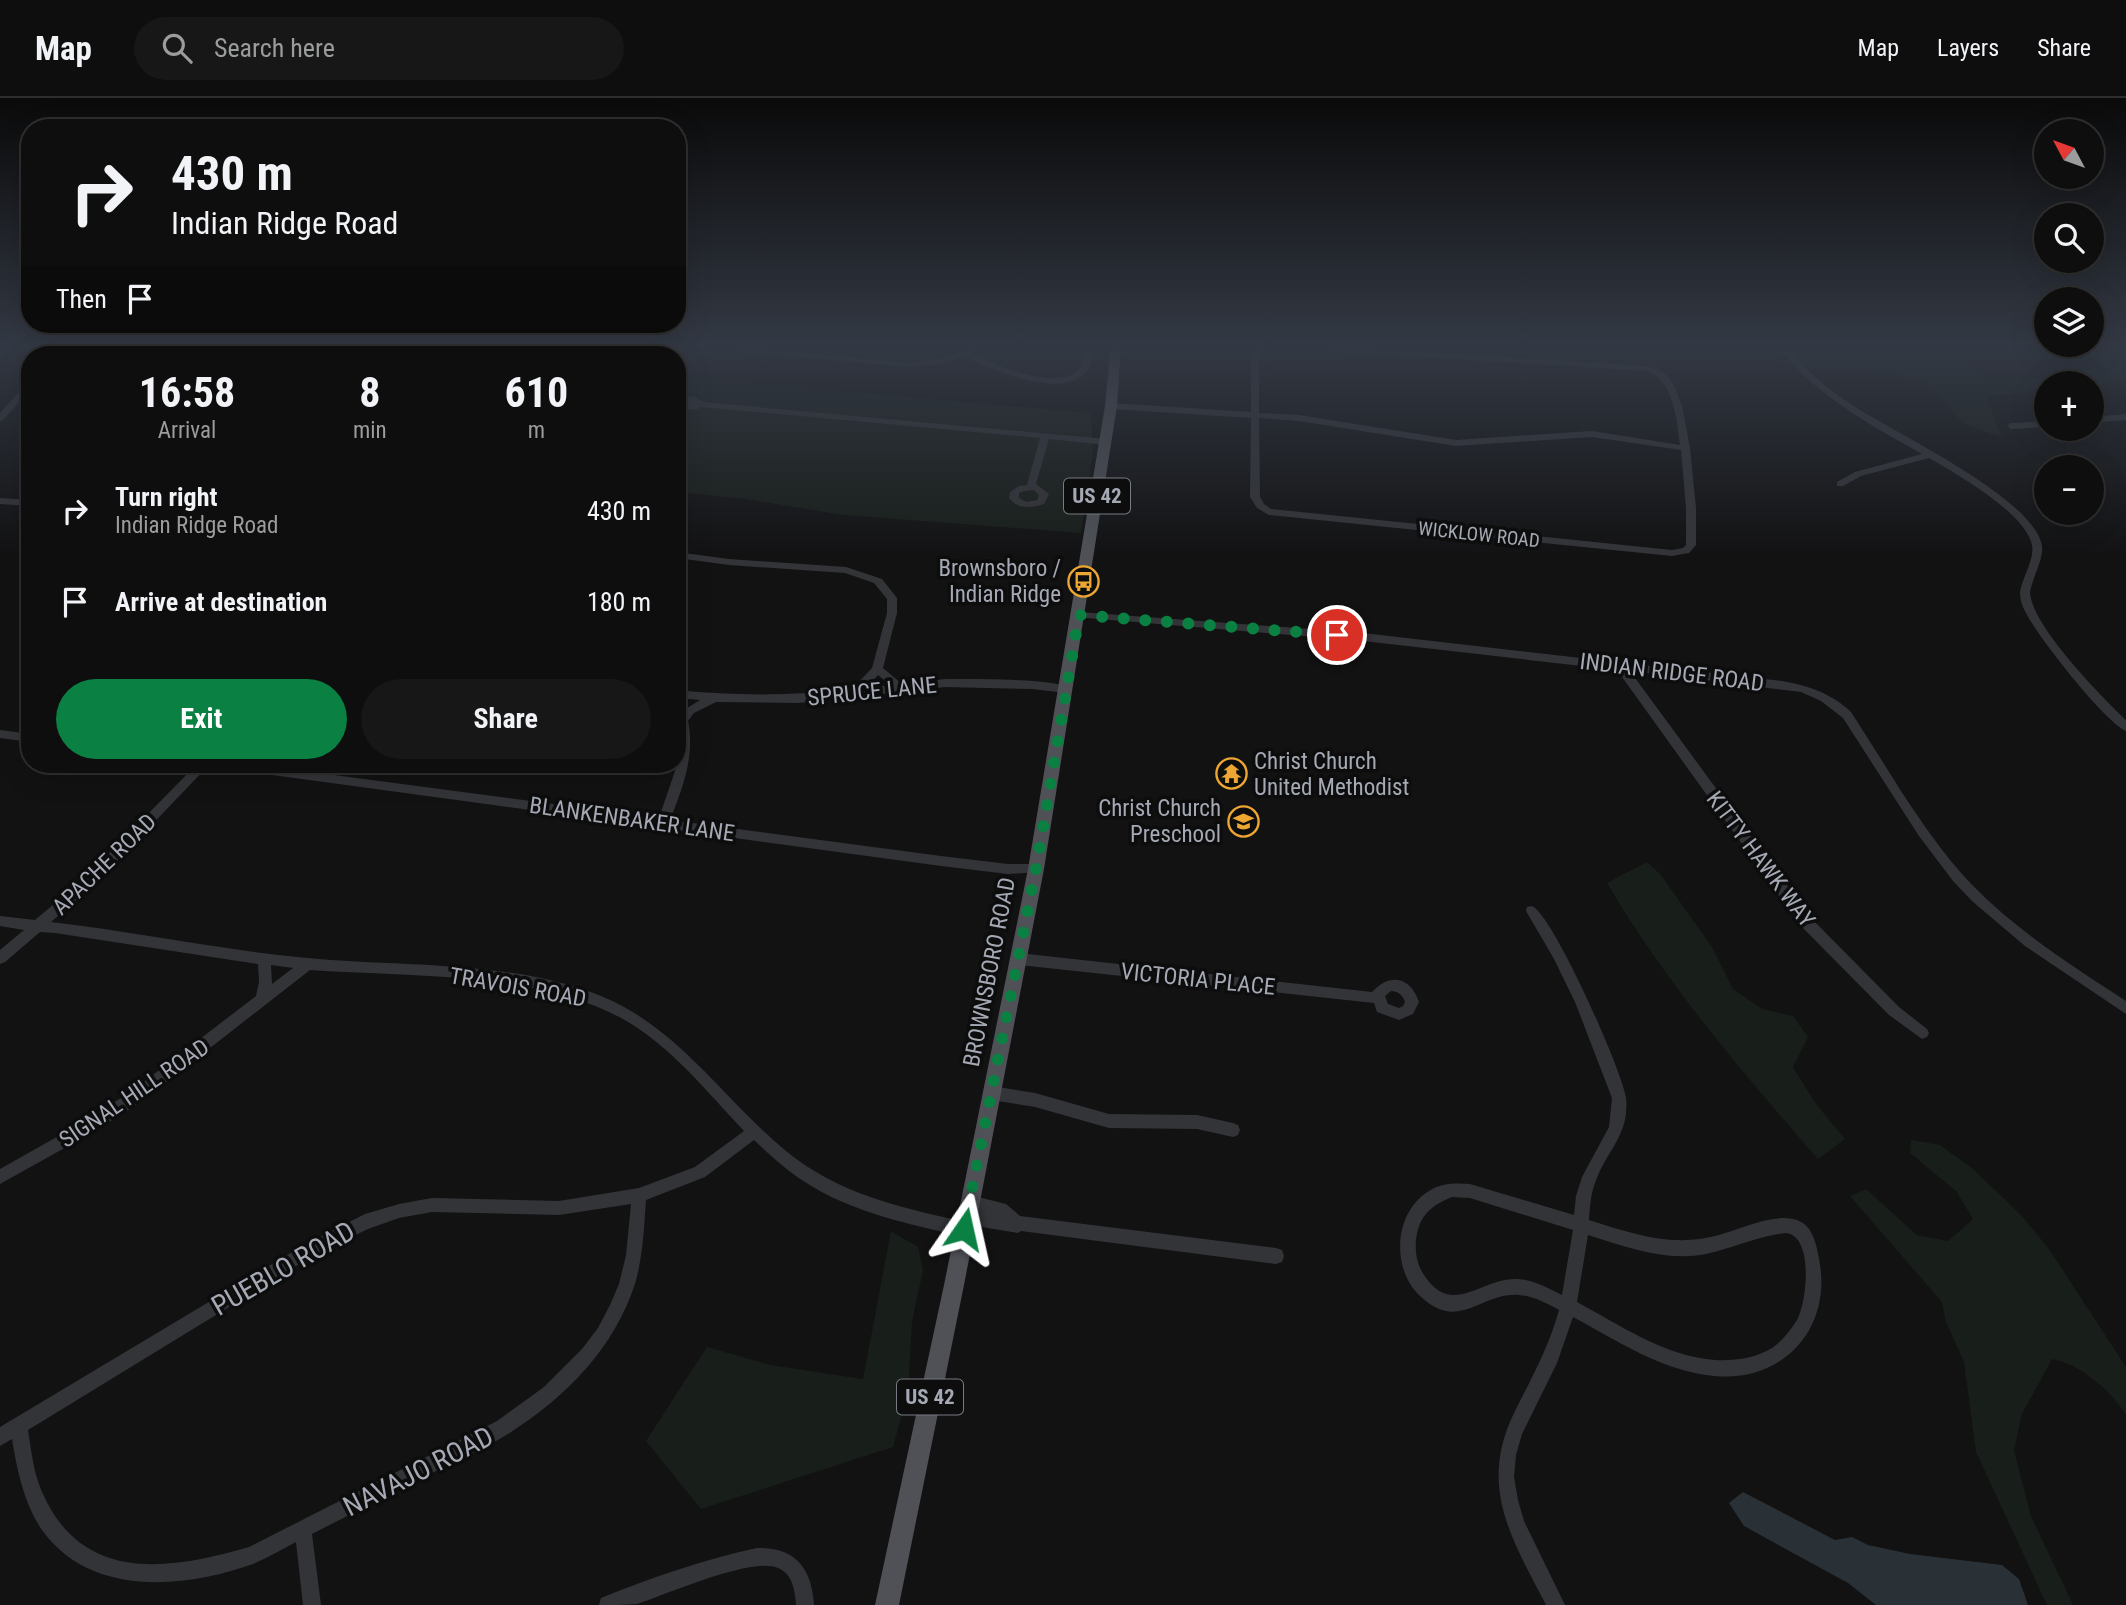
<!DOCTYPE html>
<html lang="en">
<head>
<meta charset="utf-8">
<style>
	body { margin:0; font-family:"Roboto Condensed",sans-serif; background:#171717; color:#f1f3f6; height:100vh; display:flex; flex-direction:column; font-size:26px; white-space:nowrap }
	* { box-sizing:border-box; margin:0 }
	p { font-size:23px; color:#9b9c9e }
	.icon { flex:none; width:38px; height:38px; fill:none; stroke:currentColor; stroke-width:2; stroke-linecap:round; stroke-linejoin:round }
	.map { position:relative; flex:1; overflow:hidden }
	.drawer { position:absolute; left:21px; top:248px; width:665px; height:427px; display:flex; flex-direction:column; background:#0e0e0e; border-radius:28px; box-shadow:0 7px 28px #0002,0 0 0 2px #2e2e2e }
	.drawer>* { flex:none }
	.guide { position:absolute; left:21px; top:21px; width:665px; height:214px; border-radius:28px; box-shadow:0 7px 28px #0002,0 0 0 2px #2e2e2e; background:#0e0e0e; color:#f1f3f6; overflow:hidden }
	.needle { width:46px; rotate:311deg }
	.buttons { position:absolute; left:2034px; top:21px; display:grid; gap:14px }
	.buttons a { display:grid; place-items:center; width:70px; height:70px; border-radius:50%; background:#0e0e0e; box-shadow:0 7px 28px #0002,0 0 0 2px #2e2e2e; font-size:35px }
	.pin { position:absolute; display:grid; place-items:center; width:60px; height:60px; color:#fff; margin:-30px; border:4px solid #fff; border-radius:50%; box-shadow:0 2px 7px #0007 }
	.me { position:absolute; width:77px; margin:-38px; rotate:11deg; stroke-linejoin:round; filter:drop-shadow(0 0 5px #0008) }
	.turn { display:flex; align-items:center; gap:24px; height:147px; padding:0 35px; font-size:32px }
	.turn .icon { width:91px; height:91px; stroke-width:2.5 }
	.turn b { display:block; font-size:49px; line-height:60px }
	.then { display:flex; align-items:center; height:66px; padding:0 35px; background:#0003; gap:14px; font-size:26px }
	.eta { display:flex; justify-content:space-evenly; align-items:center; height:119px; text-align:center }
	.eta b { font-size:42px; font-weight:700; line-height:49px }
	.cta { display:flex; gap:14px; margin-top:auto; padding:14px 35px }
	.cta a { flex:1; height:80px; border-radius:42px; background:#0b8043; color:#fff; font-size:28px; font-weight:700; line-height:80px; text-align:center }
	.cta a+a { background:#171717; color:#f1f3f6 }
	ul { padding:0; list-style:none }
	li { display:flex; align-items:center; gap:21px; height:91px; padding:0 35px }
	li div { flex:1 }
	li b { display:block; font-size:26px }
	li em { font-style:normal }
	header { display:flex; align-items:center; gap:42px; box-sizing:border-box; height:98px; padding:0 35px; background:#0e0e0e; border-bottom:2px solid #2e2e2e }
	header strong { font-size:33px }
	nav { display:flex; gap:38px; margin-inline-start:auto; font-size:24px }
	.search { width:490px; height:63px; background:#171717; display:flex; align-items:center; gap:18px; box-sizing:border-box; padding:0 24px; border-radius:38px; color:#9b9c9e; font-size:26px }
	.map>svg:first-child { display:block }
	.green { fill:#181e19 }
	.water { fill:#293136 }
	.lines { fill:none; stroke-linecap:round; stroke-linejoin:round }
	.minor { fill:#333438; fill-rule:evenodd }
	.major { fill:#4f5157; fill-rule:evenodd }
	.route { stroke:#0b8043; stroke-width:12; stroke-dasharray:0 21.6 }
	.labels { text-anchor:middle; stroke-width:7; stroke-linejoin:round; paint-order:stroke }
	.far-street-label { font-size:19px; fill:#a4a9b4; stroke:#0d0d0e }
	.shield { fill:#0d0d0e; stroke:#777a82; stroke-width:2 }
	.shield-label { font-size:21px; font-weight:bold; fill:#a4a9b4 }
	.poi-label { font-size:23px; fill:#a4a9b4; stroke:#0d0d0e; text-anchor:end }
	.street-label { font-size:23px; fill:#a4a9b4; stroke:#0d0d0e }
	.near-street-label { font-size:28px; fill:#a4a9b4; stroke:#0d0d0e }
</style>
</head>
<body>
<header>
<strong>Map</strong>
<div class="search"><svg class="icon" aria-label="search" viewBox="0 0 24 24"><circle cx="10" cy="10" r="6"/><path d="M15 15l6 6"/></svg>Search here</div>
<nav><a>Map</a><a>Layers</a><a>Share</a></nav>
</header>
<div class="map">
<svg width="2126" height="1507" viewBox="0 0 2126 1507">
	<rect width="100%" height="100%" fill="#121213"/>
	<g class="green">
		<path d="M1915,247H1964L1958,254C1965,264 1973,277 1986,280C2012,286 2079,276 2105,268L2098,260L2063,247C2085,247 2106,247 2126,258V284L2091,287V285H2046V292L1986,298L2002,339C1990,335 1971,331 1961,323C1948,311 1941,293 1924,285C1889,267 1844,272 1805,271L1793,256C1829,257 1884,266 1915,247Z"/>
		<path d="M677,279L1091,315L1093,352L1081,435L843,417L746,401L677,394Z"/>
		<path d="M1647,764L1661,777L1712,849L1733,891L1762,911L1793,918L1808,939L1793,969L1816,1006L1845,1041L1818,1061C1742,974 1666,885 1607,785Z"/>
		<path d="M1911,1042L1940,1047L1972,1070L2021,1117L2049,1151L2126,1269V1316C2109,1292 2081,1266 2052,1261L2022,1316L2014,1352L2031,1418L2073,1507H2047L1976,1354L1964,1264L1946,1224L1942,1204L1850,1098L1866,1091L1917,1137L1948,1143L1973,1121L1957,1094L1910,1055Z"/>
		<path d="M891,1133L918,1149L923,1172L912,1224L908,1295L893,1349L701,1411L646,1343L707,1249L770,1267L863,1281Z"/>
	</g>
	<path class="water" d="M1743,1394L1835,1442L1852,1439L1868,1447L1910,1456L2002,1467L2019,1481L2028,1507H1876L1848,1485L1744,1428L1729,1405Z"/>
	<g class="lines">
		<g class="minor">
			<path d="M131,247H143L116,257H105Z"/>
			<path d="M504,247H513L504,257H496Z"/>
			<path d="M690,247H722L909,265L943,260L959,255L972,247H981L971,255C993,266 1062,297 1081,269C1085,263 1084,254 1085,247H1093C1092,256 1093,267 1086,274C1061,302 992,272 965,258L936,267L909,269L694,249Z"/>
			<path d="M1260,247H1304L1632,267L1656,270L1666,276L1675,290L1682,308L1690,350L1696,410V447L1689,455L1672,458L1269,417L1257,410L1250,399L1251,320L1111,311L1107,308L1111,305L1251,314V257ZM1277,250L1648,273C1674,283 1677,323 1680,347L1592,333L1456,342L1299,317L1259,315V257L1264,251ZM1259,320L1299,323L1456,348L1592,339L1681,352L1686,410V447L1683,450L1672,452L1271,411L1264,406L1260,399Z"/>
			<path d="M1777,247H1785C1805,273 1830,293 1857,310C1897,336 2035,401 2042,448C2044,460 2032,481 2030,494C2031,527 2101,598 2126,622V633C2104,623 2038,539 2026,515C2022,508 2020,502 2020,494C2022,480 2035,461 2032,447C2025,414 1956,376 1929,360L1861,378L1843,388H1837V384L1855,374L1922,356C1869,326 1814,297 1777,247Z"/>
			<path d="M27,285H30V292L3,322L0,323V315Z"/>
			<path d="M694,298L703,304L1106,341L1110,344L1106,347L1049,341L1036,386L1049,396L1044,406C1031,410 1019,412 1009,400L1010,394L1019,388L1027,387L1040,340L701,309L696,312L680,310L679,308L683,301ZM1034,392L1039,397L1037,402L1026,404L1019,400V395L1024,393Z"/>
			<path d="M2126,316V322L2091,325V319Z"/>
			<path d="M2046,323V329L2011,331L2007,328L2011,325Z"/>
			<path d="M0,400L30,402V408L0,406Z"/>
			<path d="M677,454L729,461L846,469L882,481L897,500V515L883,570L902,586C917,584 932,582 946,581C967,581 1059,580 1071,591L1066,595L1032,591L945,589L799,605L716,604L694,615L688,623C695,658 683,689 670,722L941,758L1008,766H1036L1040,768L1042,771L1040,774L1008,776L941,768L228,671L222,667H258L659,720L677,667L679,638L677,604L681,605L684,612L700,602L677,600V592C736,598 794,598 852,591L872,570L887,515V501L874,485L845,475L729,467L677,460ZM878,577L890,587L866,590Z"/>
			<path d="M1079,514L1363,535L1782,583C1809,588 1831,595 1851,614C1887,669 1919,727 1962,776C2009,828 2068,865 2126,903V916L2025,848L1972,803L1953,783L1919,738L1843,620L1821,603L1801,594L1630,573L1811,820L1899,909L1927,931L1929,935L1927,939L1922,941L1889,917L1801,828L1617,572L1363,543L1075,519V515Z"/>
			<path d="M0,632L30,636V644L0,640Z"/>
			<path d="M196,667H209L94,787L51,824C137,834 222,852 307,860C401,869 513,862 601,898C679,930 723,1001 786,1053C837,1095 898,1109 961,1123L959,1119L962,1114L967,1112L975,1113L965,1109L962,1104L965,1099L970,1097L1006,1106L1020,1118L1276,1150L1282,1152L1284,1158L1282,1164L1276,1166L1021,1133L1018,1135L970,1127L972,1131L969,1136L964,1139C910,1126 852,1115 805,1084C786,1072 770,1057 754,1042L705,1079L646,1102C644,1130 643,1158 635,1186C614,1250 567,1298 511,1334C488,1349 460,1360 436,1373C394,1394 353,1415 312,1436L321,1507H303L296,1444C281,1452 267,1460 253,1466C183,1491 90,1499 42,1432C24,1406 17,1372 12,1341L0,1348V1329L304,1147L365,1116L399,1106L432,1100L559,1103L639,1090L695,1069L744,1033C707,994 671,948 623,921C537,873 407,879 310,872L142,1003L95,1033L0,1086V1071L85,1023L132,993L256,898L259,884L258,866L55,835L40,834L5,864L0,866V852L24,832L0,828V818L35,822L86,779ZM271,867L293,870L272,886ZM631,1106L626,1157L619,1186L610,1207L598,1230L582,1251L544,1289L497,1323L249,1449C166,1473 79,1486 40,1389C33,1371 31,1350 28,1332L314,1157L368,1131L399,1120L432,1114L559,1117Z"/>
			<path d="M1532,808C1553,817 1622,972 1626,1000C1627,1005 1626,1012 1626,1016C1623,1041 1605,1058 1597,1080C1591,1093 1590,1107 1589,1122C1633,1136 1673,1150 1719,1137C1741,1131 1779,1112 1801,1124C1813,1130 1817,1148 1819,1161C1833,1229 1784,1285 1714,1278C1662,1273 1618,1243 1573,1219L1557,1265L1522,1336L1516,1357L1514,1379L1518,1402L1524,1423L1565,1507H1546C1512,1441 1478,1389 1514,1315C1531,1281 1549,1249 1559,1212C1546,1205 1533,1198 1519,1197C1480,1194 1459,1236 1419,1197C1391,1170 1394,1114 1429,1093C1441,1085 1456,1085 1470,1086L1574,1117L1576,1098L1582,1079L1609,1029L1612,1000L1575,904L1554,861L1526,813L1527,809ZM1452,1099L1470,1100L1573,1132L1562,1197C1548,1190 1532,1181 1516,1181C1481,1180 1452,1220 1424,1177C1415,1164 1414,1146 1418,1131C1423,1114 1436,1105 1452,1099ZM1786,1135C1814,1138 1807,1204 1797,1222C1791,1232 1782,1243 1772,1250C1756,1260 1735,1263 1715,1262C1664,1258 1620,1227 1577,1204L1588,1137C1627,1149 1665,1164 1706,1156C1733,1150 1758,1138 1786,1135Z"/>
			<path d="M1019,855L1372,894C1390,874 1411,879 1419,904L1413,916L1399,922L1377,914L1374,905L1019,867L1014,865L1012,861L1014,857ZM1391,893C1398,893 1403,897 1405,904L1403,908L1399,910L1388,906L1385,898Z"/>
			<path d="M992,988L1035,995L1109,1016L1197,1017L1233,1025L1238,1027L1240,1032L1238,1037L1233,1039L1197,1031L1109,1030L1035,1009L992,1002L987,1000L985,995L987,990Z"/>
			<path d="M757,1450C795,1449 812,1470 814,1507H796C795,1493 793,1476 778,1470C753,1458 665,1497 637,1506C625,1507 611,1507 599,1507L601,1500C651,1480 704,1461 757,1450Z"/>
		</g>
		<path class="major" d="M1111,247H1121L1117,308L1044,771L964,1187L899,1507H875L944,1187L1028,771L1105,308Z"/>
	</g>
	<linearGradient id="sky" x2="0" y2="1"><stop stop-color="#0a0a0a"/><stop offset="0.54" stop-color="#333944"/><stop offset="1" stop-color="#333944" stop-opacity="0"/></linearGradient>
	<rect width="2126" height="458" fill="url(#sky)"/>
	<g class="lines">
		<path class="route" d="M964,1131L1036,771L1079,517L1337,537"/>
	</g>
	<defs>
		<symbol id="bus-ring" viewBox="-11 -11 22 22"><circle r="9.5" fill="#0d0d0e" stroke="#eca631" stroke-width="1.5"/><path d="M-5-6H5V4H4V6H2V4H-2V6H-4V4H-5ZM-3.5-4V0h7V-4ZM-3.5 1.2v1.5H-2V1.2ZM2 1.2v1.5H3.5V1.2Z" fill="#eca631"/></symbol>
		<symbol id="temple-ring" viewBox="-11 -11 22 22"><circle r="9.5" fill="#0d0d0e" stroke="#eca631" stroke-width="1.5"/><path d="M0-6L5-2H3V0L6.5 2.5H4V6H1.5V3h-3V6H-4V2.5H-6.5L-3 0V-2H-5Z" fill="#eca631"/></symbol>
		<symbol id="school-ring" viewBox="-11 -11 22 22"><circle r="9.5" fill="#0d0d0e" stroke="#eca631" stroke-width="1.5"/><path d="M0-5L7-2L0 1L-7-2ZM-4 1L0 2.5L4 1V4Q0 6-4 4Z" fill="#eca631"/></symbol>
	</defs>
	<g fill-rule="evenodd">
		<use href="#bus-ring" x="1066" y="466" width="35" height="35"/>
		<use href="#temple-ring" x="1214" y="658" width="35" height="35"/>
		<use href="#school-ring" x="1226" y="706" width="35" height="35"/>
	</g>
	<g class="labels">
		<g class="far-street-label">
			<text transform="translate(1479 436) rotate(6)" y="7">WICKLOW ROAD</text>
		</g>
		<g class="shield">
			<rect x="1064" y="380.5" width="66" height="35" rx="5"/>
			<rect x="897" y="1281.5" width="66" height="35" rx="5"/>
		</g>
		<g class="shield-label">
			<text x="1097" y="405">US 42</text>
			<text x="930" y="1306">US 42</text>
		</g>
		<g class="poi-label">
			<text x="1061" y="478">Brownsboro /<tspan x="1061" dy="26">Indian Ridge</tspan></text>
			<text x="1254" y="671" text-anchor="start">Christ Church<tspan x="1254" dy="26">United Methodist</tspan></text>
			<text x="1221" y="718">Christ Church<tspan x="1221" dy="26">Preschool</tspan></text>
		</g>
		<g class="street-label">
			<text transform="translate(1672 574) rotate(7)" y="8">INDIAN RIDGE ROAD</text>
			<text transform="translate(872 593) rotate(-6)" y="8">SPRUCE LANE</text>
			<text transform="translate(632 721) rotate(8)" y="8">BLANKENBAKER LANE</text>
			<text transform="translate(1761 761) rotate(53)" y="8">KITTY HAWK WAY</text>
			<text transform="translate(104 766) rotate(-44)" y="8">APACHE ROAD</text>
			<text transform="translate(989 874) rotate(-79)" y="8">BROWNSBORO ROAD</text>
			<text transform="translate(1198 881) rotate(6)" y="8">VICTORIA PLACE</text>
			<text transform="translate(518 889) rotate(10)" y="8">TRAVOIS ROAD</text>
			<text transform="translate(134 995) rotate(-34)" y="8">SIGNAL HILL ROAD</text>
		</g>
		<g class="near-street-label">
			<text transform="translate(283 1170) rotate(-30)" y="10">PUEBLO ROAD</text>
			<text transform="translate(418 1373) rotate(-27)" y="10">NAVAJO ROAD</text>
		</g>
	</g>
</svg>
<div class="buttons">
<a><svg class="needle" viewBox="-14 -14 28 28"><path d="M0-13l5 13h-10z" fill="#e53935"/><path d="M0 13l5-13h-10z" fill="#9b9c9e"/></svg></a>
<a><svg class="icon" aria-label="search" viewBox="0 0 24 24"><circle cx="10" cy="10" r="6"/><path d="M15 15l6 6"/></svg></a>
<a><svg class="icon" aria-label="layers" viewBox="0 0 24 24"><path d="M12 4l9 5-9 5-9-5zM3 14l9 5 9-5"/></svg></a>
<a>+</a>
<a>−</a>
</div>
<div class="pin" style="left:1337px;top:537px;background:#d93025"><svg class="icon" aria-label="arrive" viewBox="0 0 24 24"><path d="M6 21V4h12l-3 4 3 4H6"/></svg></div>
<svg class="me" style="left:964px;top:1131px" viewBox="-20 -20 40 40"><path d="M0-17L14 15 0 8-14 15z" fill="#0b8043" stroke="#fff" stroke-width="4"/></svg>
<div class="guide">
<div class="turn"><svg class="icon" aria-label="right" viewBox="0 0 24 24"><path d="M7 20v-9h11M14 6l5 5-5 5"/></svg><div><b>430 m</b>Indian Ridge Road</div></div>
<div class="then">Then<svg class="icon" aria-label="arrive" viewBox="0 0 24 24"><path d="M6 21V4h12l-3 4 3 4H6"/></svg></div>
</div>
<section class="drawer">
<div class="eta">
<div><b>16:58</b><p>Arrival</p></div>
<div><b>8</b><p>min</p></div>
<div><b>610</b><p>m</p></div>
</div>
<ul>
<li><svg class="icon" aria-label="right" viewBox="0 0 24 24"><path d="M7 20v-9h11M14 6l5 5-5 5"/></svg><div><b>Turn right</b><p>Indian Ridge Road</p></div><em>430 m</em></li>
<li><svg class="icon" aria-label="arrive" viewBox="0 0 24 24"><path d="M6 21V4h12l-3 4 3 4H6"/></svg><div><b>Arrive at destination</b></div><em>180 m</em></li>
</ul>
<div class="cta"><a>Exit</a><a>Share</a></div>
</section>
</div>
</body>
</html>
